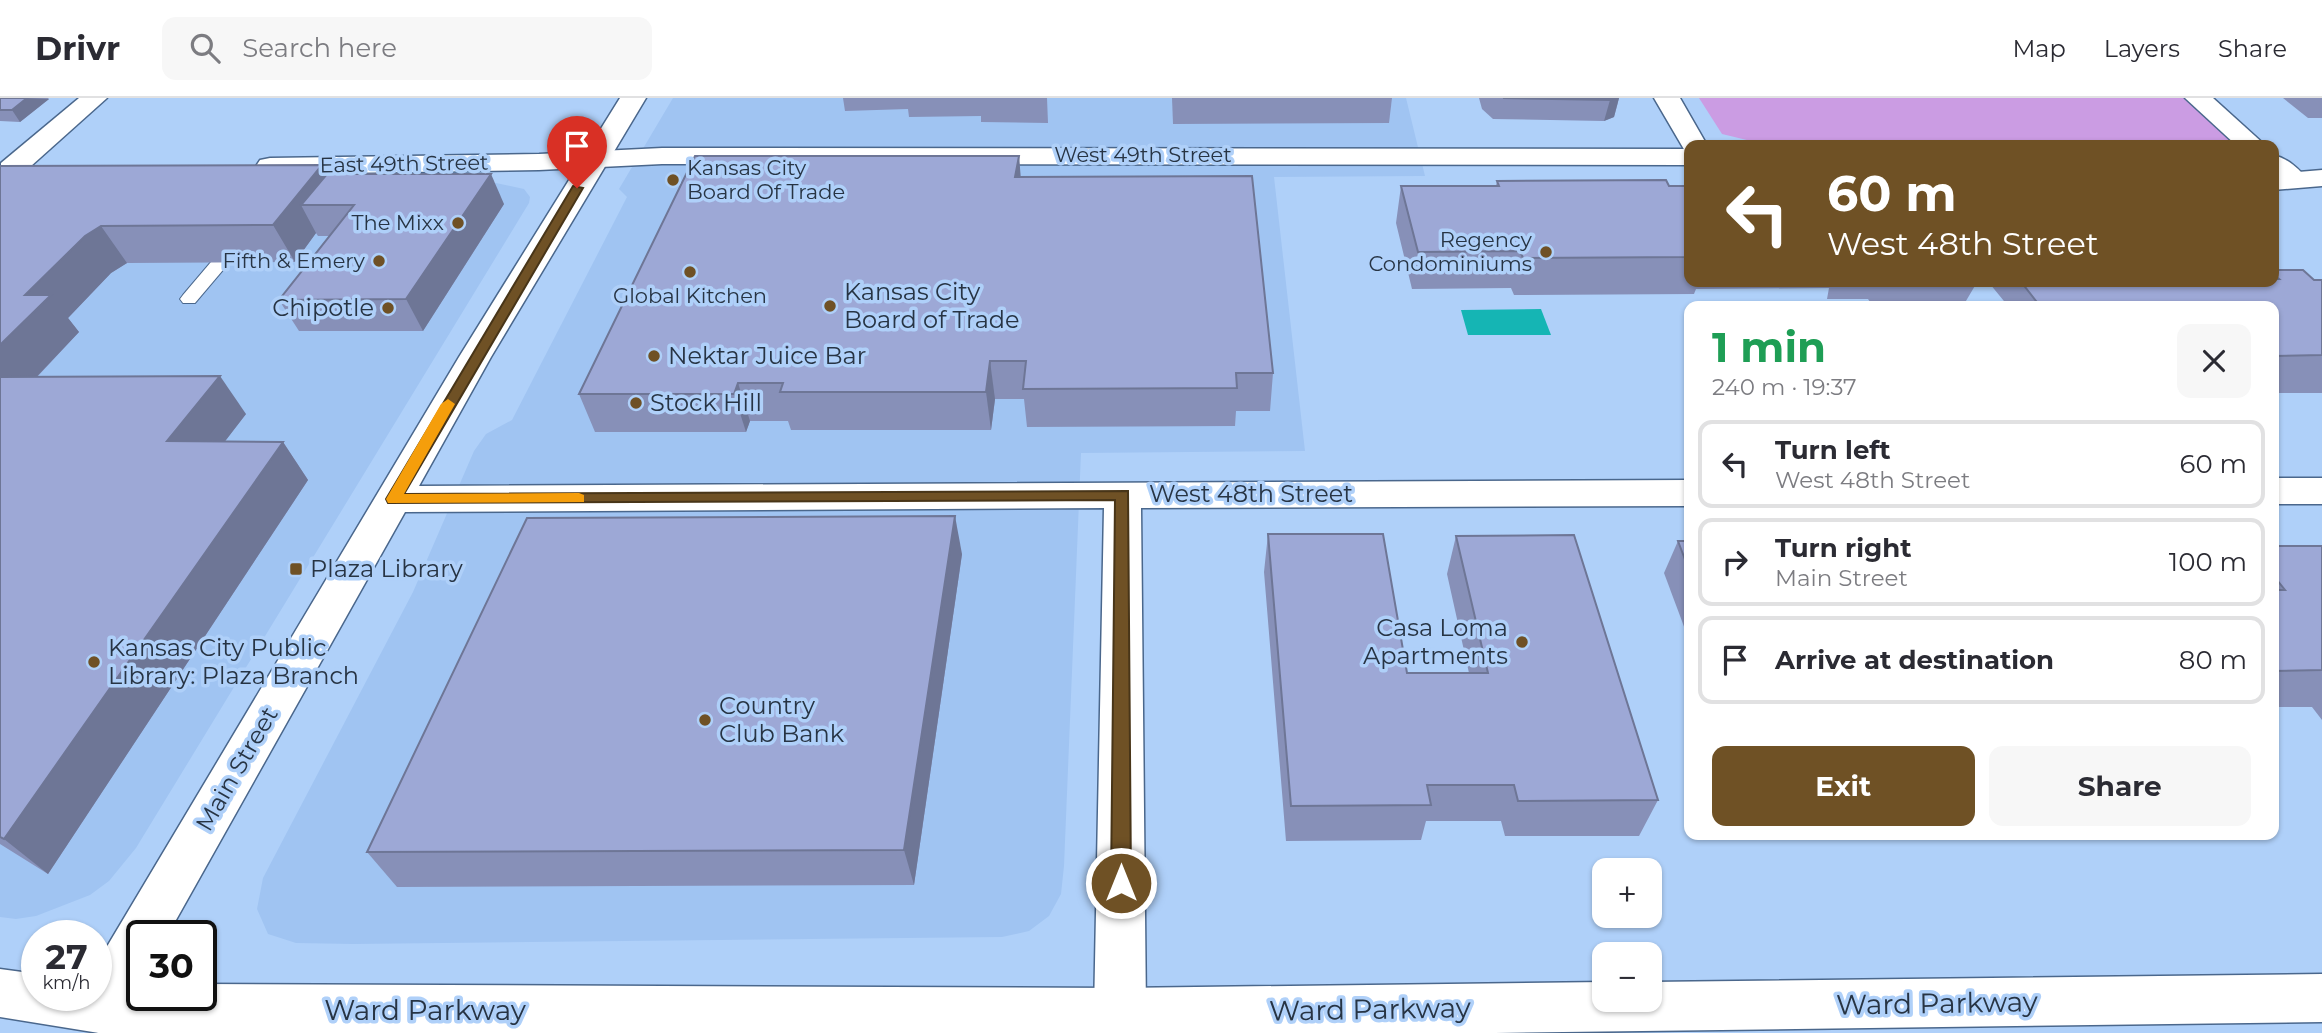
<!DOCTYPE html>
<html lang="en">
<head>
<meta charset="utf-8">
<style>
	body { margin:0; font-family:Montserrat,sans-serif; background:#f7f7f7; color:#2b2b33; height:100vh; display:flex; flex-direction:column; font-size:26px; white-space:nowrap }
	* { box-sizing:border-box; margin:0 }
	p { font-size:23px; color:#7c7c81 }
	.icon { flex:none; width:38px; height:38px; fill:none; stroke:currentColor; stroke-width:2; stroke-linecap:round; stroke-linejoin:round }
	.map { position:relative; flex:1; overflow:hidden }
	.sheet { position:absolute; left:1684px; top:203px; width:595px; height:539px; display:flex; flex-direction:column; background:#fff; border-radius:14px; box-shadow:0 2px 5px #0004 }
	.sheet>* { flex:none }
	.hud { position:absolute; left:1684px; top:42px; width:595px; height:147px; border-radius:14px; box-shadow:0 2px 5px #0004; background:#6f5125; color:#fff; overflow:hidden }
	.fabs { position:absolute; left:1592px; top:760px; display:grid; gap:14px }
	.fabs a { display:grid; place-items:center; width:70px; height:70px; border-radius:14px; background:#fff; box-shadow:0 2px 5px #0004; font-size:35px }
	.speed { position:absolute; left:21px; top:822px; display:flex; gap:14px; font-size:35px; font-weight:700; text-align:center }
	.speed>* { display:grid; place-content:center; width:91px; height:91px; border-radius:50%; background:#fff; box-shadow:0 2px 5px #0004; line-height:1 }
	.speed small { font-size:18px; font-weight:400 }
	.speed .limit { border:4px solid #111; border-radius:10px; background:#fff; color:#111 }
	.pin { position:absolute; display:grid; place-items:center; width:60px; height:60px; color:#fff; margin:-72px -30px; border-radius:50% 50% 50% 0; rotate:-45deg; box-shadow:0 0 7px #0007 }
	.pin .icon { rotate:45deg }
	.me { position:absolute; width:77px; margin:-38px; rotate:0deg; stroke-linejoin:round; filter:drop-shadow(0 0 5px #0008) }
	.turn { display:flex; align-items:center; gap:24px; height:147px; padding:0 28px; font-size:32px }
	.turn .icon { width:91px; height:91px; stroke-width:2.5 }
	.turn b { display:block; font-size:49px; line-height:60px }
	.round { display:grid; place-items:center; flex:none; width:74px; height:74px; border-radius:14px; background:#f7f7f7 }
	.overview { display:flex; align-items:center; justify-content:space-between; height:119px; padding:0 28px }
	h1 { font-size:42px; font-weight:700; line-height:52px; color:#1e9e55 }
	.action { display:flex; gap:14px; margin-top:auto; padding:14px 28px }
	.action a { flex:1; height:80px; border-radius:14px; background:#6f5125; color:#fff; font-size:28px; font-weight:700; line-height:80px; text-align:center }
	.action a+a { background:#f7f7f7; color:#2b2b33 }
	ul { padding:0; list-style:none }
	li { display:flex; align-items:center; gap:21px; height:88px; margin:0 14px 10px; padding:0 14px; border:4px solid #e1e1e2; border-radius:14px }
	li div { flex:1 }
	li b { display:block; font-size:26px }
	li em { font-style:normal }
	header { display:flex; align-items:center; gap:42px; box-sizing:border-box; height:98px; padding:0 35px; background:#fff; border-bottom:2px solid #e1e1e2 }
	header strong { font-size:33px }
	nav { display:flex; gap:38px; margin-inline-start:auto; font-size:24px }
	.search { width:490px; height:63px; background:#f7f7f7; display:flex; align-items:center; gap:18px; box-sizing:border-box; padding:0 24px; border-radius:14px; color:#7c7c81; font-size:26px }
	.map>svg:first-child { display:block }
	.built { fill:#a0c4f2 }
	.green { fill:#cb9ce3 }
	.water { fill:#15b5b4 }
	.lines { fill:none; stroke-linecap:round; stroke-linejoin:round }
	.lane-casing { stroke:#4a678c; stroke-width:2 }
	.street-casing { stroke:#4a678c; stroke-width:3 }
	.secondary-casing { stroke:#4a678c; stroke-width:3 }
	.highway-casing { stroke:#4a678c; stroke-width:3 }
	.lane { fill:#fff; fill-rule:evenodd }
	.street { fill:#fff; fill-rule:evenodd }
	.secondary { fill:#fff; fill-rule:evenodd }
	.highway { fill:#fff; fill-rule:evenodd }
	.wall { fill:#8790b8 }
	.shaded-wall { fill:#6e7696 }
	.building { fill:#9da8d6; stroke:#6e7696; stroke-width:2 }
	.route { fill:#6f5125; stroke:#483518; stroke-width:2 }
	.slow { fill:#f59e0b }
	.poi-dot { fill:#6f5125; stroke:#afd0f9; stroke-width:2.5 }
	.labels { text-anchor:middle; stroke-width:7; stroke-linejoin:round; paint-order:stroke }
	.far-street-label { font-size:21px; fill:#273444; stroke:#afd0f9 }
	.far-poi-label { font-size:21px; fill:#273444; stroke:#afd0f9; text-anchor:end }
	.poi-label { font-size:24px; fill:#273444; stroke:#afd0f9; text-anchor:start }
	.street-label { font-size:24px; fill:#273444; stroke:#afd0f9 }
	.near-street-label { font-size:28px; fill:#273444; stroke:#afd0f9 }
</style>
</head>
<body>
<header>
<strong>Drivr</strong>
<div class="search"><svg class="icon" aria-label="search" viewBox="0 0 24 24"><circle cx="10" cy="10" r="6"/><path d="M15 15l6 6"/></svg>Search here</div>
<nav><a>Map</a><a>Layers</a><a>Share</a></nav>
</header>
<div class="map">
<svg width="2322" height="935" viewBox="0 0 2322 935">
	<rect width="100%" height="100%" fill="#afd0f9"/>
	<g class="built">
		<path d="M673,0H1406L1425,78L1274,79L1305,353L1081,355L1064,768L1061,796L1049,818L1029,833L1002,839L353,846L296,845L268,836L257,811L263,780L413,494L474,353L486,336L512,322L627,99L619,91Z"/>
		<path d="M496,85L524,91L530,99L529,105L136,750L109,783L90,797L36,818L16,821L0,819V94H285Z"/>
	</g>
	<path class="green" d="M1699,0H2184L2239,47H1818L1751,43L1722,36Z"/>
	<path class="water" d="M1541,211L1551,237H1468L1461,212Z"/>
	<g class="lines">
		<defs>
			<path id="lane" d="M239,137L245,138L248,142L245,146L195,205H183L180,201L183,197L233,138Z"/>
			<g id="street">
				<path d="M79,0H107L21,77H1V65Z"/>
				<path d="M620,0H646L491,259L419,388L1689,382V408L1141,410L1146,915L1138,933L1132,935L1102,933L1094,915L1104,410L405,414L167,838H142V883L117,927L99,935L81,927L74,910L79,898H96V867L459,259Z"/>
				<path d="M1654,0H1680L1707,47H1689V54L1685,53Z"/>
				<path d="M2185,0H2213L2265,47H2236Z"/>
				<path d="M2273,57C2287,60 2300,71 2308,83L2304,89H2284L2273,79Z"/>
				<rect x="2273" y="380" width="49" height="26"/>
			</g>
			<g id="secondary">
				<path d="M662,50L1689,51V67L662,66L539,72L270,76L260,74L256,68L260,62L270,60L539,56Z"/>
				<path d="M2322,72V88L2273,92V76Z"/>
			</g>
			<path id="highway" d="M0,871L37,876V898H96V885L142,886V898H201V886L1120,890L1605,884V901H1650V884L2322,876V924L1495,935H99L0,919Z"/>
		</defs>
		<use href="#lane" class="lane-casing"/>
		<use href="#street" class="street-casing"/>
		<use href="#secondary" class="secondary-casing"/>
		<use href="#highway" class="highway-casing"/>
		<use href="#lane" class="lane"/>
		<use href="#street" class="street"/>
		<use href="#secondary" class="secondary"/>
		<use href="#highway" class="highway"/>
	</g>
	<g class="wall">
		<path d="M0,0H48L49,1L20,24L0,23Z"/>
		<path d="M843,0H1047L1048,25L981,24V18L909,19L908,11L845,13Z"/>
		<path d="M1172,0H1392L1389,25L1173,26Z"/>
		<path d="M1479,0H1619L1614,19L1604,23L1493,21L1482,11Z"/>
		<path d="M2283,0H2322V20H2308Z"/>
		<path d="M1019,58L1020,79L1273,275L1270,313H1236L1235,328L1027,329L1024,301H995L991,332H791L788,323H750L746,334H595L579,296Z"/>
		<path d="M322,67L327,76L504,106L423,233H299L279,202L329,138H318L316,135L295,164L127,165L111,175L68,220L79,234L37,279L246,316L225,343L283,344L308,382L48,776L0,746V68Z"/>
		<path d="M1497,83L1689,88V184H2273V172L2314,182H2322V295H2273V208H2008L1990,186H1976L1963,208H1873L1868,201H1827L1829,190L1696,191L1694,196L1514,197L1511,190L1412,191L1396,125L1401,88H1496Z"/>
		<path d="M1268,436L1407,575H1469L1447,476L1456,438L1658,702L1639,738H1505L1501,723H1426L1421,742L1286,743L1264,474Z"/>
		<path d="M1678,443H1689V542L1664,475Z"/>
		<path d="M2273,448H2322V622L2312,609H2273Z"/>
		<path d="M962,456L914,787L397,789L367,754Z"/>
		<path d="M1689,617V632L1686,623Z"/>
	</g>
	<g class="shaded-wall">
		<path d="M27,0L49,1L20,24L12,12Z"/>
		<path d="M1614,0H1619L1614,19L1604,23L1610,2Z"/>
		<path d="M1019,58L1022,94L1015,79Z"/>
		<path d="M322,67L341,103L301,107L316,135L295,164L273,127Z"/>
		<path d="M491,76L504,106L423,233L406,201Z"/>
		<path d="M101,128L127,165L111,175L68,220L79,234L8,309L0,300V247L25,197L85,138Z"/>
		<path d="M990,263L995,301L991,332L986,294Z"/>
		<path d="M220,278L246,316L196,381L167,343Z"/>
		<path d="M738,285L750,323L746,334L734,296Z"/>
		<path d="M283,344L308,382L48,776L4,741Z"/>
		<path d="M955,418L962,456L914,787L904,752Z"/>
	</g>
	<g class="building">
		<path d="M0,0H27L12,12H0Z"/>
		<path d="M1503,0H1614L1610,2Z"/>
		<path d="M695,58H1019L1015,79L1252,78L1273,275H1236L1237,290L1023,291L1026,263H990L986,294H780L783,285H738L734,296H579Z"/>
		<path d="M322,67L273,127L101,128L85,138L25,197H51L0,247V68Z"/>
		<path d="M327,76H491L406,201L279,202L354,107H301Z"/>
		<path d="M1666,82L1669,88H1689V159L1523,160L1520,153L1418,154L1401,88H1499L1497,83Z"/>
		<path d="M2273,172H2303L2314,182H2322V257L2273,258V208H2040L2022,185H2041L2040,184H2273V181H2279L2273,176Z"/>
		<path d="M220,278L167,343L283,344L4,741L0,739V279Z"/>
		<path d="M955,418L904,752L367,754L527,420Z"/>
		<path d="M1268,436H1383L1407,575H1488L1456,438L1574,437L1658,702L1518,703L1514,687H1427L1431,707L1291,708Z"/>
		<path d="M1678,443H1689V472Z"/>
		<path d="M2273,448H2322V572L2273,573V492H2285L2273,477Z"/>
	</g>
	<path class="route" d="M573,88L583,90L404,396L1128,393L1131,785L1128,791L1121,794L1114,791L1111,785L1115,402L388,405L386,401Z"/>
	<path class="slow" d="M448,301L455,306L404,396L579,395L584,397V404L388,405L386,401L441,306Z"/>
	<g class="poi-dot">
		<circle cx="673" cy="82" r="7"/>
		<circle cx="458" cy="125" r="7"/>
		<circle cx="1546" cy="154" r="7"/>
		<circle cx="379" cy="163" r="7"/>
		<circle cx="690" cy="174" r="7"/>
		<circle cx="830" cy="208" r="7"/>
		<circle cx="388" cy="210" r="7"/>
		<circle cx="654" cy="258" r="7"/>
		<circle cx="636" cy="305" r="7"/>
		<rect x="289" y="464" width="14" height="14" rx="3.5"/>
		<circle cx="1522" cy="544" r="7"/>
		<circle cx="94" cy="564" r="7"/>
		<circle cx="705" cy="622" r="7"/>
	</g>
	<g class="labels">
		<g class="far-street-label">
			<text x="1143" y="64">West 49th Street</text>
			<text transform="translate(404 66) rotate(-1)" y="7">East 49th Street</text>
		</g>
		<g class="far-poi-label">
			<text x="687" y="77" text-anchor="start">Kansas City<tspan x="687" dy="24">Board Of Trade</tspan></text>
			<text x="444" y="132">The Mixx</text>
			<text x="1532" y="149">Regency<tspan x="1532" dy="24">Condominiums</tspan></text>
			<text x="365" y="170">Fifth &amp; Emery</text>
			<text x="690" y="205" text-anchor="middle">Global Kitchen</text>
		</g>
		<g class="poi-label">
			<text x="844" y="202">Kansas City<tspan x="844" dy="28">Board of Trade</tspan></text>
			<text x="374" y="218" text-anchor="end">Chipotle</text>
			<text x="668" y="266">Nektar Juice Bar</text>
			<text x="650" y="313">Stock Hill</text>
			<text x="310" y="479">Plaza Library</text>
			<text x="1508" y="538" text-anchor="end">Casa Loma<tspan x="1508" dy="28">Apartments</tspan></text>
			<text x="108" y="558">Kansas City Public<tspan x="108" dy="28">Library: Plaza Branch</tspan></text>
			<text x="719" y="616">Country<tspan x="719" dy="28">Club Bank</tspan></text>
		</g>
		<g class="street-label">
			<text x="1251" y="404">West 48th Street</text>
			<text transform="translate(237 671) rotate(-60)" y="8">Main Street</text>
		</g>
		<g class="near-street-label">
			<text transform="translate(1937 905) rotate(-1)" y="10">Ward Parkway</text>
			<text transform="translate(1370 911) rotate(-1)" y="10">Ward Parkway</text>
			<text x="425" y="922">Ward Parkway</text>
		</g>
	</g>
</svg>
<div class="fabs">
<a>+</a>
<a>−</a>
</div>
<div class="speed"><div>27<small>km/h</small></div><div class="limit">30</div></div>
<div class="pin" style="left:577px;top:90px;background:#d93025"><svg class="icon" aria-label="arrive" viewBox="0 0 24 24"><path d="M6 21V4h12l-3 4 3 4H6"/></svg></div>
<svg class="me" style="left:1121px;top:785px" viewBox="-20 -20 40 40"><circle r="17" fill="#6f5125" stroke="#fff" stroke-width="3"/><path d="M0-11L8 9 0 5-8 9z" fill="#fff"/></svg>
<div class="hud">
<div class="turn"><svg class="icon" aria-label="left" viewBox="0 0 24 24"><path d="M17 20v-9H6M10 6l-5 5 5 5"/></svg><div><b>60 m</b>West 48th Street</div></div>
</div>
<section class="sheet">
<div class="overview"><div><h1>1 min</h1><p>240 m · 19:37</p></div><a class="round"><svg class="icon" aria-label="close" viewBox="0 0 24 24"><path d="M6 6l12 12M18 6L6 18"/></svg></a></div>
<ul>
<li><svg class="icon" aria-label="left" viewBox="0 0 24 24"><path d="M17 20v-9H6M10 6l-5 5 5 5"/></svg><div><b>Turn left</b><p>West 48th Street</p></div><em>60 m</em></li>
<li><svg class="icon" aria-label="right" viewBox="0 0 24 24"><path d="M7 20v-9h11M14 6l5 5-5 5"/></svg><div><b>Turn right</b><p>Main Street</p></div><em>100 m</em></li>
<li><svg class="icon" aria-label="arrive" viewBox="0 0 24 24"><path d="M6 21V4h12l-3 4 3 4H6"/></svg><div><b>Arrive at destination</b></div><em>80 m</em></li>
</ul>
<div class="action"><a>Exit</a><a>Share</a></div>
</section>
</div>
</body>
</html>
